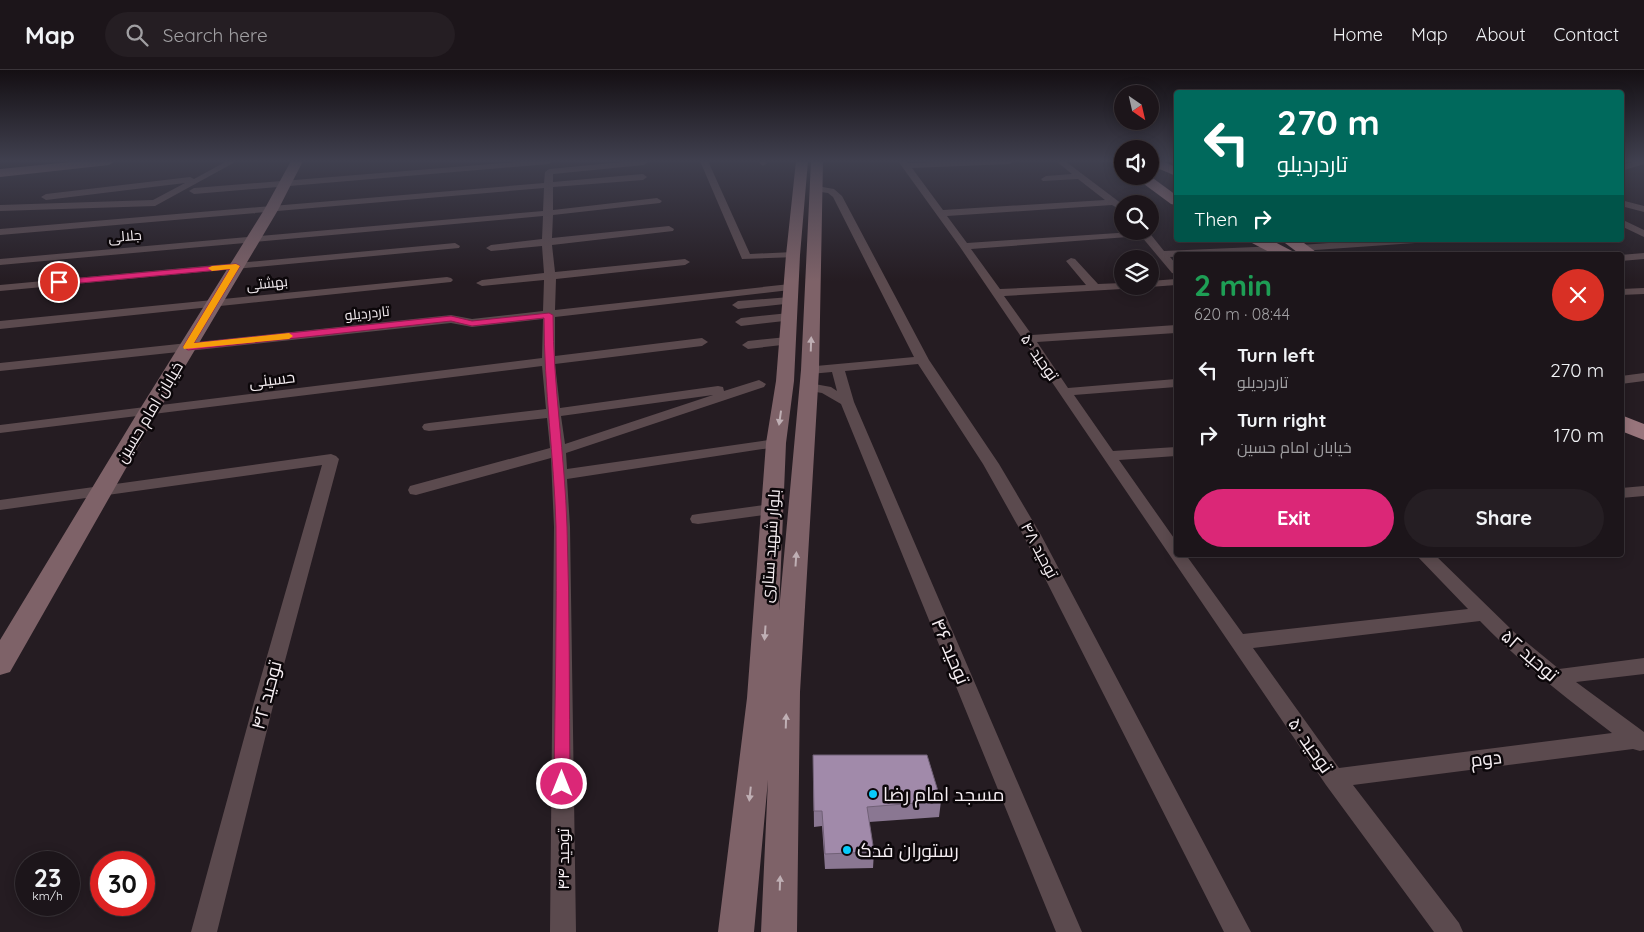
<!DOCTYPE html>
<html lang="en">
<head>
<meta charset="utf-8">
<style>
	body { margin:0; font-family:Quicksand,Cairo,sans-serif; background:#251e23; color:#f1f3f6; height:100vh; display:flex; flex-direction:column; font-size:19px; white-space:nowrap }
	* { box-sizing:border-box; margin:0 }
	p { font-size:16px; color:#a09fa2 }
	.icon { flex:none; width:28px; height:28px; fill:none; stroke:currentColor; stroke-width:2; stroke-linecap:round; stroke-linejoin:round }
	.map { position:relative; flex:1; overflow:hidden }
	.panel { position:absolute; left:1174px; top:182px; width:450px; height:305px; display:flex; flex-direction:column; background:#1c151a; border-radius:5px; box-shadow:0 2px 12px #0003,0 0 0 1px #3a3439 }
	.panel>* { flex:none }
	.guide { position:absolute; left:1174px; top:20px; width:450px; height:152px; border-radius:5px; box-shadow:0 2px 12px #0003,0 0 0 1px #3a3439; background:#00695c; color:#fff; overflow:hidden }
	.needle { width:32px; rotate:146deg }
	.tools { position:absolute; left:1114px; top:15px; display:grid; gap:10px }
	.tools a { display:grid; place-items:center; width:45px; height:45px; border-radius:50%; background:#1c151a; box-shadow:0 2px 12px #0003,0 0 0 1px #3a3439; font-size:25px }
	.speed { position:absolute; left:15px; top:781px; display:flex; gap:10px; font-size:25px; font-weight:700; text-align:center }
	.speed>* { display:grid; place-content:center; width:65px; height:65px; border-radius:50%; background:#1c151a; box-shadow:0 2px 12px #0003,0 0 0 1px #3a3439; line-height:1 }
	.speed small { font-size:12px; font-weight:400 }
	.speed .limit { border:8px solid #d22; background:#fff; color:#111 }
	.pin { position:absolute; display:grid; place-items:center; width:42px; height:42px; color:#fff; margin:-21px; border:2px solid #fff; border-radius:50%; box-shadow:0 1px 5px #0007 }
	.me { position:absolute; width:55px; margin:-28px; rotate:0deg; stroke-linejoin:round; filter:drop-shadow(0 0 4px #0008) }
	.turn { display:flex; align-items:center; gap:18px; height:105px; padding:0 20px; font-size:22px }
	.turn .icon { width:65px; height:65px; stroke-width:2.5 }
	.turn b { display:block; font-size:35px; line-height:42px }
	.then { display:flex; align-items:center; height:48px; padding:0 20px; background:#0003; gap:10px; font-size:19px }
	.round { display:grid; place-items:center; flex:none; width:52px; height:52px; border-radius:26px; background:#251e23 }
	.overview { display:flex; align-items:center; justify-content:space-between; height:85px; padding:0 20px }
	h1 { font-size:30px; font-weight:800; line-height:38px; color:#1e9e55 }
	.primary-button { display:flex; gap:10px; margin-top:auto; padding:10px 20px }
	.primary-button a { flex:1; height:58px; border-radius:30px; background:#db2777; color:#fff; font-size:20px; font-weight:800; line-height:58px; text-align:center }
	.primary-button a+a { background:#251e23; color:#f1f3f6 }
	ul { padding:0; list-style:none }
	li { display:flex; align-items:center; gap:15px; height:65px; padding:0 20px }
	li div { flex:1 }
	li b { display:block; font-size:19px }
	li em { font-style:normal }
	header { display:flex; align-items:center; gap:30px; box-sizing:border-box; height:70px; padding:0 25px; background:#1c151a; border-bottom:1px solid #3a3439 }
	header strong { font-size:24px }
	nav { display:flex; gap:28px; margin-inline-start:auto; font-size:18px }
	.search { width:350px; height:45px; background:#251e23; display:flex; align-items:center; gap:12px; box-sizing:border-box; padding:0 18px; border-radius:28px; color:#a09fa2; font-size:19px }
	.map>svg:first-child { display:block }
	.lines { fill:none; stroke-linecap:round; stroke-linejoin:round }
	.street { fill:#5b4a4e; fill-rule:evenodd }
	.secondary { fill:#7e6268; fill-rule:evenodd }
	.primary { fill:#98757c; fill-rule:evenodd }
	.wall { fill:#8a7792 }
	.building { fill:#a18aaa; stroke:#716177 }
	.oneway { fill:#bfafb4 }
	.route { fill:#db2777; stroke:#8e194d }
	.slow { fill:#f59e0b }
	.poi-dot { fill:#08cbfa; stroke:#0c070a; stroke-width:2 }
	.labels { text-anchor:middle; stroke-width:5; stroke-linejoin:round; paint-order:stroke }
	.far-street-label { font-size:14px; fill:#f5eef2; stroke:#0c070a }
	.street-label { font-size:16px; fill:#f5eef2; stroke:#0c070a }
	.near-street-label { font-size:19px; fill:#f5eef2; stroke:#0c070a }
	.near-poi-label { font-size:19px; fill:#f5eef2; stroke:#0c070a; text-anchor:start }
</style>
</head>
<body>
<header>
<strong>Map</strong>
<div class="search"><svg class="icon" aria-label="search" viewBox="0 0 24 24"><circle cx="10" cy="10" r="6"/><path d="M15 15l6 6"/></svg>Search here</div>
<nav><a>Home</a><a>Map</a><a>About</a><a>Contact</a></nav>
</header>
<div class="map">
<svg width="1644" height="862" viewBox="0 0 1644 862">
	<rect width="100%" height="100%" fill="#251c22"/>
	<g class="lines">
		<g class="street">
			<path d="M227,91H237L155,136L0,141V135L153,130L185,113L46,130L41,127L46,124L190,107L194,109Z"/>
			<path d="M529,91H553L549,94L194,124L189,121L194,118Z"/>
			<path d="M633,91L648,92L644,95L553,104V112L643,104L647,107L643,110L553,117V140L657,128L662,131L660,133L553,145L552,168L669,156L674,159L673,161L552,175L555,202L685,189L690,192L685,195L556,209L555,240L790,214L796,217L790,220L555,247V286L702,268L708,272L702,276L555,294L560,338L718,316L723,317L724,321L759,310L766,314L764,317L566,383L567,399L776,369L781,370L783,373L781,376L776,377L567,409L570,457L576,862H550L554,457L551,388L416,425L410,424L408,420L410,416L550,378L547,348L429,361L424,360L422,357L424,354L429,353L546,339L542,296L0,363V355L542,288L543,249L472,257L451,253L0,301V293L451,245L472,249L543,241L544,210L482,216L476,213L482,210L544,203L542,176L491,181L486,178L491,175L542,169L543,146L0,195V189L543,141L544,118L0,165V159L544,113L545,102L549,99ZM713,325L565,374L561,346Z"/>
			<path d="M700,91H708L750,184L793,182L798,185L797,187L742,189Z"/>
			<path d="M757,91H765L767,93L763,96Z"/>
			<path d="M898,91H906L908,93L967,91H1014L1010,94L912,98L943,140L1105,130L1078,109L1043,111L1041,109L1046,106L1072,104L1056,91H1065L1122,134V138L1119,139L1112,135L947,146L967,173L1148,161L1164,181L1280,176L1281,178L1280,180L1276,181L1170,187L1176,194V204L1172,203L1141,166L971,179L1000,219L1086,215L1066,191L1071,188L1075,189L1098,214L1122,213V216H1128L1122,219L1004,226L1032,265L1176,255V263L1037,272L1068,318L1176,309V317L1074,325L1113,381L1176,377V386L1119,390L1176,471V485H1186L1243,564L1468,539L1416,485H1435L1514,562L1559,599L1644,588V604L1576,612L1644,662V680L1640,681L1633,679L1353,715L1459,853L1463,862H1434L1326,715L960,177ZM1480,551C1520,593 1567,628 1612,663L1339,698L1253,578Z"/>
			<path d="M1637,91H1644V94L1621,101V95Z"/>
			<path d="M817,116L834,119L842,126L929,290L999,394L1041,465L1251,862H1224L1023,465L983,394L918,294L845,301L854,332L1082,862H1056L841,334L822,323L804,320L802,317L809,313L831,317L837,321L832,302L810,304L803,300L805,297L914,287L833,127L828,123L814,121V117Z"/>
			<path d="M1621,130L1644,136V142L1621,136Z"/>
			<path d="M1621,149L1644,160V167L1621,156Z"/>
			<path d="M1370,170H1420L1415,173L1301,181L1296,178L1301,175Z"/>
			<path d="M455,173L460,176L459,178L0,221V215Z"/>
			<path d="M1644,183V189L1621,191L1620,185Z"/>
			<path d="M447,207L451,208L453,210L451,212L0,259V251Z"/>
			<path d="M1176,209V215L1150,217L1146,216H1150V211Z"/>
			<path d="M1644,218V224L1621,225V219Z"/>
			<path d="M790,227L796,231L794,233L738,239L732,235L738,231Z"/>
			<path d="M789,243L795,247L793,250L741,256L735,252L741,248Z"/>
			<path d="M787,267L791,268L793,271L791,274L748,279L742,275L748,271Z"/>
			<path d="M1644,303V311L1621,314V306Z"/>
			<path d="M331,384L336,386L339,389L275,628L217,862H191L255,628L322,395L0,440V430Z"/>
			<path d="M1644,416V426L1621,428V418Z"/>
			<path d="M772,434L778,435L780,439L778,443L698,454L692,453L690,449L692,445L698,444Z"/>
		</g>
		<g class="secondary">
			<path d="M81,91H115L109,95L0,107V99Z"/>
			<path d="M291,91H303L278,140L158,342L10,602L0,605V570L138,342L264,140Z"/>
			<path d="M796,91H808L800,185L794,311L786,373L779,541L801,300L811,91H823L819,300L800,622L797,862H761L768,710L754,862H718L747,628L766,373L776,311L786,185Z"/>
		</g>
		<g class="primary">
			<path d="M1110,91H1122V99L1117,98Z"/>
			<path d="M1150,91H1162L1176,97V106L1150,95Z"/>
			<path d="M1133,106H1150L1176,125V135L1171,134Z"/>
			<path d="M1250,170H1271L1294,182L1296,185H1275L1252,173Z"/>
			<path d="M1281,170H1300L1320,185H1301Z"/>
			<path d="M1621,345L1644,354V370L1621,361Z"/>
		</g>
	</g>
	<path class="wall" d="M813,685L941,731L939,747L869,752L874,782L873,798L825,799L822,756L814,757Z"/>
	<path class="building" d="M813,685H927L941,731L867,737L874,782L825,784L822,741H814Z"/>
	<defs><path id="oneway-solid" d="M-6-.8H1V-3.2L6.5 0L1 3.2V.8H-6Z" transform="scale(1.25)"/></defs>
	<g class="oneway">
		<use href="#oneway-solid" transform="translate(811 274) rotate(-88)"/>
		<use href="#oneway-solid" transform="translate(780 348) rotate(98)"/>
		<use href="#oneway-solid" transform="translate(796 489) rotate(-86)"/>
		<use href="#oneway-solid" transform="translate(765 563) rotate(94)"/>
		<use href="#oneway-solid" transform="translate(786 651) rotate(-88)"/>
		<use href="#oneway-solid" transform="translate(750 724) rotate(96)"/>
		<use href="#oneway-solid" transform="translate(780 813) rotate(-88)"/>
	</g>
	<linearGradient id="sky" x2="0" y2="1"><stop stop-color="#140f13"/><stop offset="0.43" stop-color="#40404f"/><stop offset="1" stop-color="#40404f" stop-opacity="0"/></linearGradient>
	<rect width="1644" height="211" fill="url(#sky)"/>
	<path class="route" d="M236,194L240,196L194,273L451,246L472,251L549,243L553,245C553,316 565,386 567,457C570,542 569,628 570,714L568,719L562,721L557,719L554,714C555,628 557,542 556,456C554,387 544,318 544,248L472,256L451,251L188,280L183,277L230,199L59,215L55,212L59,210Z"/>
	<path class="slow" d="M236,194L240,196L194,273L289,263L293,266L289,269L184,279L183,277L230,199L212,201L208,198L212,196Z"/>
	<g class="poi-dot">
		<circle cx="873" cy="724" r="5"/>
		<circle cx="847" cy="780" r="5"/>
	</g>
	<g class="labels">
		<g class="far-street-label">
			<text transform="translate(125 166) rotate(-5)" y="5">جلالی</text>
			<text transform="translate(267 213) rotate(-6)" y="5">بهشتی</text>
			<text transform="translate(367 243) rotate(-6)" y="5">تاردردیلو</text>
		</g>
		<g class="street-label">
			<text transform="translate(1040 287) rotate(55)" y="6">توحید ۵۰</text>
			<text transform="translate(272 309) rotate(-7)" y="6">حسینی</text>
			<text transform="translate(149 342) rotate(-59)" y="6">خیابان امام حسین</text>
			<text transform="translate(770 476) rotate(-86)" y="6">بلوار شهید ستاری</text>
			<text transform="translate(1040 480) rotate(62)" y="6">توحید ۴۸</text>
			<text transform="translate(563 789) rotate(-90)" y="6">توحید ۴۴</text>
		</g>
		<g class="near-street-label">
			<text transform="translate(951 581) rotate(67)" y="7">توحید ۴۶</text>
			<text transform="translate(1530 585) rotate(41)" y="7">توحید ۵۲</text>
			<text transform="translate(266 625) rotate(-75)" y="7">توحید ۴۲</text>
			<text transform="translate(1311 675) rotate(55)" y="7">توحید ۵۰</text>
			<text transform="translate(1486 688) rotate(-7)" y="7">دوم</text>
		</g>
		<g class="near-poi-label">
			<text x="883" y="731">مسجد امام رضا</text>
			<text x="857" y="787">رستوران فدک</text>
		</g>
	</g>
</svg>
<div class="tools">
<a><svg class="needle" viewBox="-14 -14 28 28"><path d="M0-13l5 13h-10z" fill="#e53935"/><path d="M0 13l5-13h-10z" fill="#a09fa2"/></svg></a>
<a><svg class="icon" aria-label="sound" viewBox="0 0 24 24"><path d="M4 9h4l5-4v14l-5-4H4zM17 9q2 3 0 6"/></svg></a>
<a><svg class="icon" aria-label="search" viewBox="0 0 24 24"><circle cx="10" cy="10" r="6"/><path d="M15 15l6 6"/></svg></a>
<a><svg class="icon" aria-label="layers" viewBox="0 0 24 24"><path d="M12 4l9 5-9 5-9-5zM3 14l9 5 9-5"/></svg></a>
</div>
<div class="speed"><div>23<small>km/h</small></div><div class="limit">30</div></div>
<div class="pin" style="left:59px;top:212px;background:#d93025"><svg class="icon" aria-label="arrive" viewBox="0 0 24 24"><path d="M6 21V4h12l-3 4 3 4H6"/></svg></div>
<svg class="me" style="left:562px;top:714px" viewBox="-20 -20 40 40"><circle r="17" fill="#db2777" stroke="#fff" stroke-width="3"/><path d="M0-11L8 9 0 5-8 9z" fill="#fff"/></svg>
<div class="guide">
<div class="turn"><svg class="icon" aria-label="left" viewBox="0 0 24 24"><path d="M17 20v-9H6M10 6l-5 5 5 5"/></svg><div><b>270 m</b>تاردردیلو</div></div>
<div class="then">Then<svg class="icon" aria-label="right" viewBox="0 0 24 24"><path d="M7 20v-9h11M14 6l5 5-5 5"/></svg></div>
</div>
<section class="panel">
<div class="overview"><div><h1>2 min</h1><p>620 m · 08:44</p></div><a class="round" style="background:#d93025;color:#fff"><svg class="icon" aria-label="close" viewBox="0 0 24 24"><path d="M6 6l12 12M18 6L6 18"/></svg></a></div>
<ul>
<li><svg class="icon" aria-label="left" viewBox="0 0 24 24"><path d="M17 20v-9H6M10 6l-5 5 5 5"/></svg><div><b>Turn left</b><p>تاردردیلو</p></div><em>270 m</em></li>
<li><svg class="icon" aria-label="right" viewBox="0 0 24 24"><path d="M7 20v-9h11M14 6l5 5-5 5"/></svg><div><b>Turn right</b><p>خیابان امام حسین</p></div><em>170 m</em></li>
</ul>
<div class="primary-button"><a>Exit</a><a>Share</a></div>
</section>
</div>
</body>
</html>
